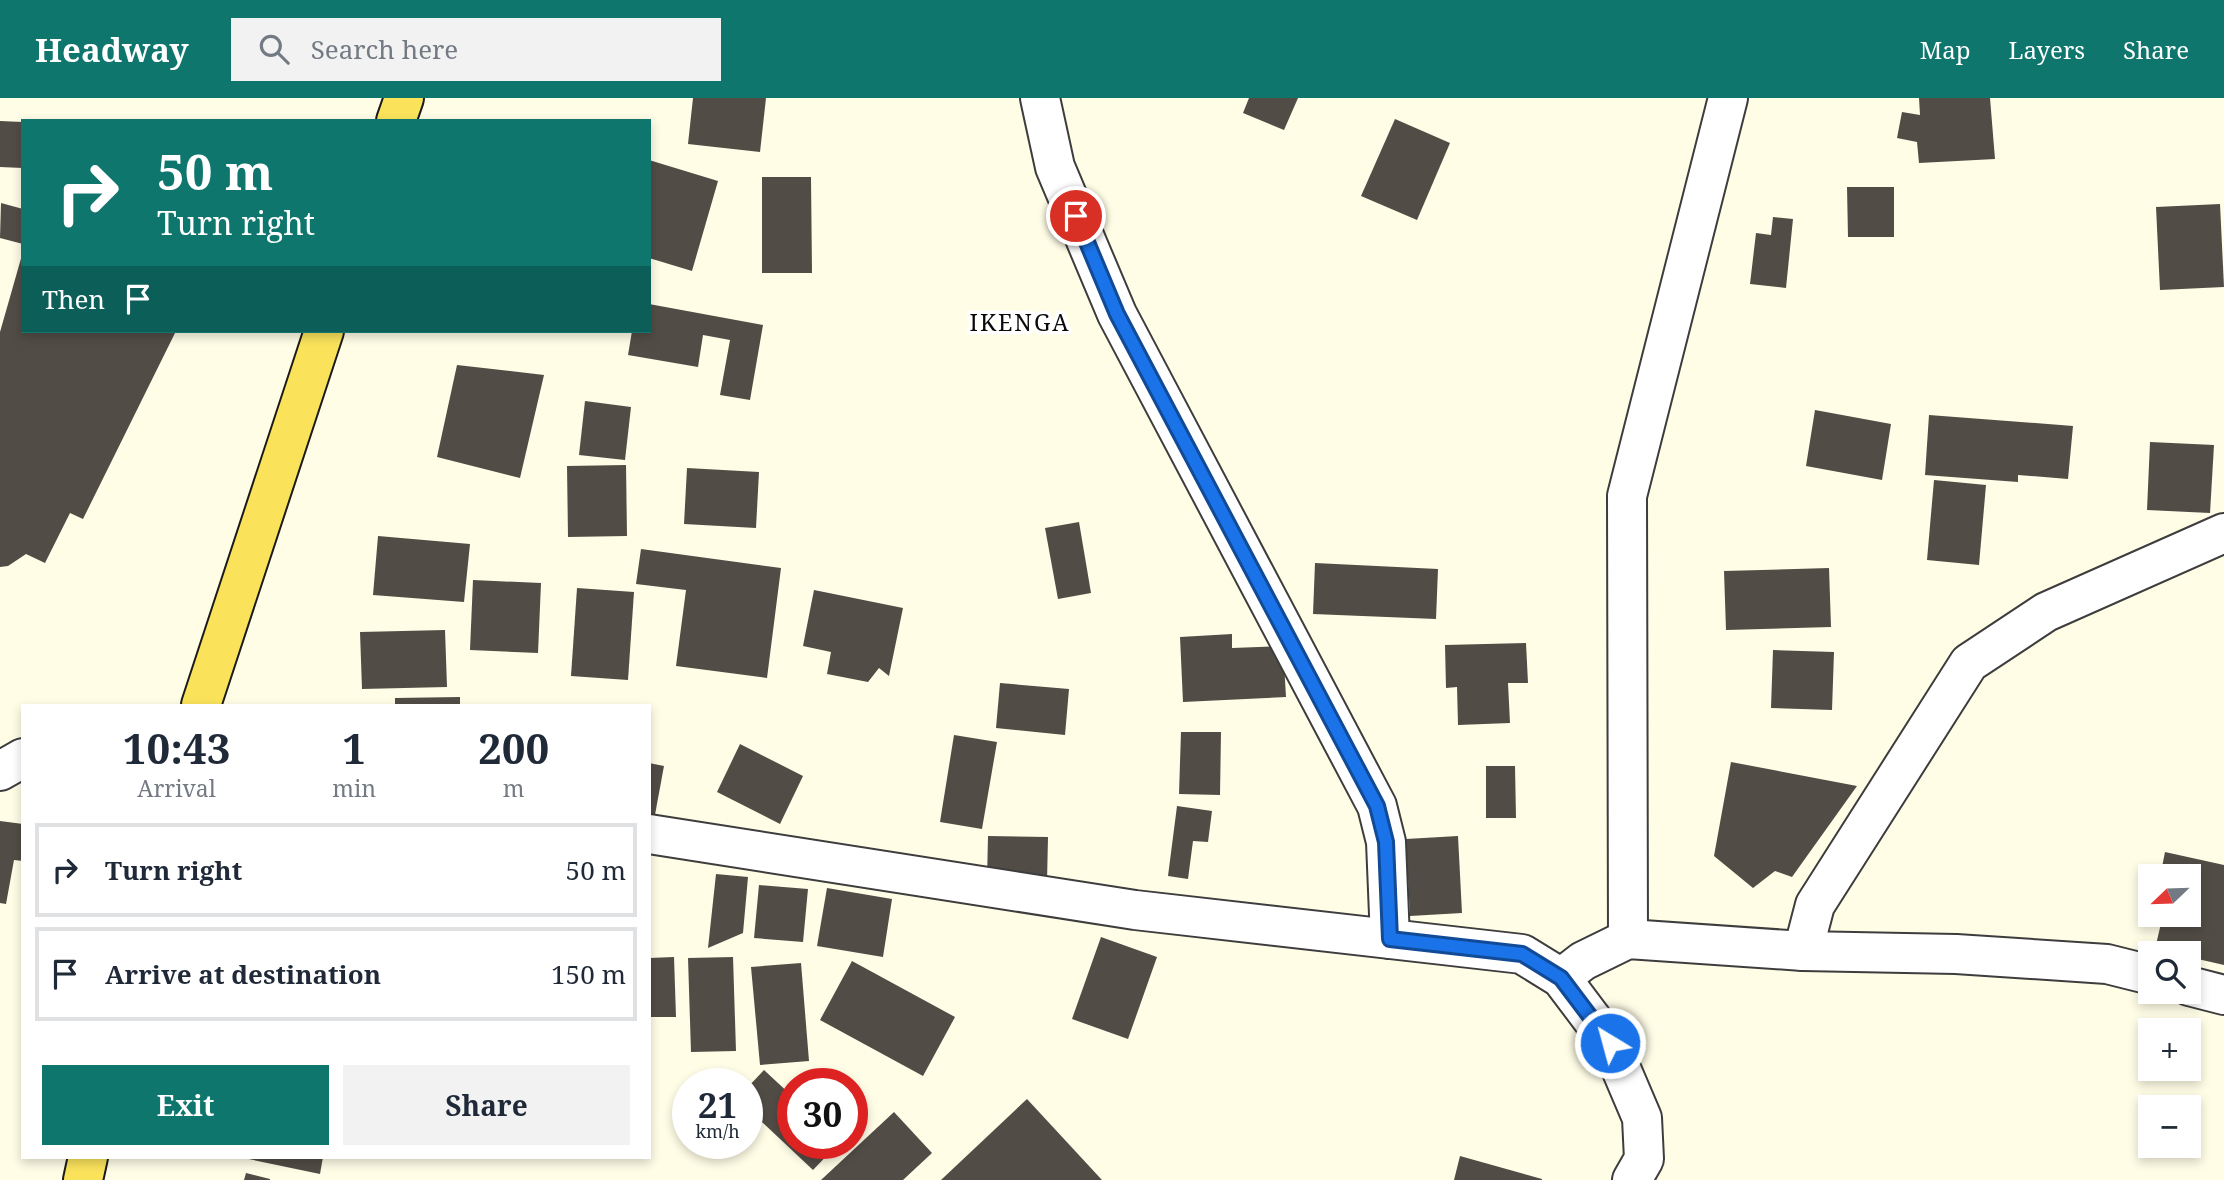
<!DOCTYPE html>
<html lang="en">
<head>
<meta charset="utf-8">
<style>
	body { margin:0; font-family:"Noto Serif",serif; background:#f2f2f3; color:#1f2937; height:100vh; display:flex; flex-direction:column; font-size:26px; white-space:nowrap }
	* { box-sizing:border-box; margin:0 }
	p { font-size:23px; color:#747a83 }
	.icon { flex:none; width:38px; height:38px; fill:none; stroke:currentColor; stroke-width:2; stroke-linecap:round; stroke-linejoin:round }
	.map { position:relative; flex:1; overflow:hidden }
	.panel { position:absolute; left:21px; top:606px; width:630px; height:455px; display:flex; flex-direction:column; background:#fff; border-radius:0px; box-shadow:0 4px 10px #0003 }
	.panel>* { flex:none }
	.hud { position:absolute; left:21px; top:21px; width:630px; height:214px; border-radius:0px; box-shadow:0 4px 10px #0003; background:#0f766e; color:#fff; overflow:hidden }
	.needle { width:46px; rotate:247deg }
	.buttons { position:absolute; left:2138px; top:766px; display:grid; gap:14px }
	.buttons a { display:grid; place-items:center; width:63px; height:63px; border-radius:0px; background:#fff; box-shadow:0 4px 10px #0003; font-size:35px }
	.speed { position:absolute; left:672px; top:970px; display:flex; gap:14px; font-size:35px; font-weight:700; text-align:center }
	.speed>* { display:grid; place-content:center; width:91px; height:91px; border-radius:50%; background:#fff; box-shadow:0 4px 10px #0003; line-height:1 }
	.speed small { font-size:18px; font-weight:400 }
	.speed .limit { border:10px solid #d22; background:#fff; color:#111 }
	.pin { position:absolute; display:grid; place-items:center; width:60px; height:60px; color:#fff; margin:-30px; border:4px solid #fff; border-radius:50%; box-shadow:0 2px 7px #0007 }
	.me { position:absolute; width:77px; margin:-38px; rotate:323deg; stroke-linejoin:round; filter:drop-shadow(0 0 5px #0008) }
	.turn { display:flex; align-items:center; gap:24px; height:147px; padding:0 21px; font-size:32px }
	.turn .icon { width:91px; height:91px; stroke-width:2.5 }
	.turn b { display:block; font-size:49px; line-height:60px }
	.then { display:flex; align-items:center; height:66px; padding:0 21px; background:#0003; gap:14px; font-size:26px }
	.eta { display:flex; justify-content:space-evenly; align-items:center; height:119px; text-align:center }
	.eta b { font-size:42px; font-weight:700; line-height:49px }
	.action { display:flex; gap:14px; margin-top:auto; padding:14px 21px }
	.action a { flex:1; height:80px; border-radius:0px; background:#0f766e; color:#fff; font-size:28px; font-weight:700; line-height:80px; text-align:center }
	.action a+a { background:#f2f2f3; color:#1f2937 }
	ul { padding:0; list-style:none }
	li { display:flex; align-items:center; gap:21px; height:94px; margin:0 14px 10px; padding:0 7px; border:4px solid #e0e1e3; border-radius:0px }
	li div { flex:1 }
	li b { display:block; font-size:26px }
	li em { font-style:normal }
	header { display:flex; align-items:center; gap:42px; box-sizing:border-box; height:98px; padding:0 35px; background:#0f766e; color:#fff }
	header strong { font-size:33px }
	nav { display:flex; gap:38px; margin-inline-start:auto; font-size:24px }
	.search { width:490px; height:63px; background:#f2f2f3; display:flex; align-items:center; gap:18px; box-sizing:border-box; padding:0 24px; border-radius:0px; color:#747a83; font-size:26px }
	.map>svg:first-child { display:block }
	.building { fill:#524c46 }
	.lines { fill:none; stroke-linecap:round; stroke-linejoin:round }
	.minor-casing { stroke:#3d3d3d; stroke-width:42 }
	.major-casing { stroke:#1b1b1b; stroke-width:42 }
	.minor { stroke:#fff; stroke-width:38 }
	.major { stroke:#fae35b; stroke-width:38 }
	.route-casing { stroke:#114b97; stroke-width:18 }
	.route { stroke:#1a73e8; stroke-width:12 }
	.labels { text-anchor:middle; stroke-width:7; stroke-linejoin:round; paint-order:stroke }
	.quarter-label { font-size:23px; letter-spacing:2px; fill:#0a0a0a; stroke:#fff }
</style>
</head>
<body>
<header>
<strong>Headway</strong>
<div class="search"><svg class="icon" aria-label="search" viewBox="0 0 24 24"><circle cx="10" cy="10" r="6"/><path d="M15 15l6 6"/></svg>Search here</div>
<nav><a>Map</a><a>Layers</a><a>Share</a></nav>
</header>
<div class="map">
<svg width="2224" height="1082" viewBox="0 0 2224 1082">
	<rect width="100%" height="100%" fill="#fffde6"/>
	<g class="building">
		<path d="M693,0H766L760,54L688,46Z"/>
		<path d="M1249,0H1298L1284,32L1243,15Z"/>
		<path d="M1919,0H1990L1995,61L1919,65L1917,44L1897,40L1902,14L1920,17Z"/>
		<path d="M1395,21L1450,45L1417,122L1361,98Z"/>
		<path d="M0,23L23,24V70L0,69Z"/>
		<path d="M649,62L718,83L692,173L649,160Z"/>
		<path d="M762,79H811L812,175H762Z"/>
		<path d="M1847,89H1894V139H1848Z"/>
		<path d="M1,105L23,111V146L0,140Z"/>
		<path d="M2220,106L2224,189L2160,192L2156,109Z"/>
		<path d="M1773,119L1793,121L1786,190L1750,186L1756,135L1771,137Z"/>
		<path d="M22,157L23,233H176L83,421L70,415L45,465L26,456L8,468L0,469V234Z"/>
		<path d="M649,206L763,227L750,302L720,297L730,242L703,237L698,269L628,257L632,233H649Z"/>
		<path d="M457,267L544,277L520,380L437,359Z"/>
		<path d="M585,303L631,309L625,362L579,357Z"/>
		<path d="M1815,312L1891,326L1882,382L1806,368Z"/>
		<path d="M1929,317L2073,328L2068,381L2018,377V384L1925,377Z"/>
		<path d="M2150,344L2214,347L2210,415L2147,412Z"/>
		<path d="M626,367L627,438L568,439L567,368Z"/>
		<path d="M687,370L759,374L756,430L684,426Z"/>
		<path d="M1934,382L1986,387L1979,467L1927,462Z"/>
		<path d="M1079,424L1091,495L1058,501L1045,430Z"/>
		<path d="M378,438L470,446L464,504L373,497Z"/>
		<path d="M641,451L781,470L767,580L676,568L686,492L636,486Z"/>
		<path d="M1315,465L1438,471L1436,521L1313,516Z"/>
		<path d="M1829,470L1831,529L1726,532L1724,473Z"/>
		<path d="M473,482L541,485L538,555L470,552Z"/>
		<path d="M577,490L634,494L628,582L571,578Z"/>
		<path d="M814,492L903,510L889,578L879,570L868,584L827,576L831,554L803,548Z"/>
		<path d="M445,532L447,589L362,591L360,534Z"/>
		<path d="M1232,536V550L1283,548L1286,599L1183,604L1180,539Z"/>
		<path d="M1526,545L1528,585H1508L1510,625L1458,627L1457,589L1446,590L1445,547Z"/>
		<path d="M1773,552L1834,554L1832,612L1771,610Z"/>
		<path d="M1000,585L1069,591L1065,637L996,630Z"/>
		<path d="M460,599V607H395V600Z"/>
		<path d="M1181,634H1221L1220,697L1179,696Z"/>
		<path d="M954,637L997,644L982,731L940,724Z"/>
		<path d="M740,646L803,678L780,726L717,694Z"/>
		<path d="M1731,664L1857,688L1792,779L1775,773L1753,790L1714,758Z"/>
		<path d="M649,665L664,668L654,722L649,721Z"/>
		<path d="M1486,668H1515L1516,720H1486Z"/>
		<path d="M1177,708L1212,713L1208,744L1193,743L1188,781L1168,778Z"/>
		<path d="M0,723L23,726V763L14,762L6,806L0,805Z"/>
		<path d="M988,738L1048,739L1047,784L987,782Z"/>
		<path d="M1458,738L1462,815L1410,818L1406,741Z"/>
		<path d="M2165,754L2224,767V867L2189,859V856L2155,851L2162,821L2148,817H2189V779H2160Z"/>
		<path d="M716,776L748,779L743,835L708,850Z"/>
		<path d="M759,787L808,791L803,844L754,840Z"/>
		<path d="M827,790L892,801L883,859L817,848Z"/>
		<path d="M1101,839L1157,859L1128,941L1072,921Z"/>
		<path d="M674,859L676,919H649V860Z"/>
		<path d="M733,859L736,953L691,954L688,860Z"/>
		<path d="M852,863L955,919L923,978L820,922Z"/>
		<path d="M801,865L809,963L760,967L751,869Z"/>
		<path d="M764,972L793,999V1045H839L813,1072L747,1010V990Z"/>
		<path d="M1027,1001L1102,1082H941Z"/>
		<path d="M894,1014L932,1055L903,1082H821Z"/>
		<path d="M1460,1058L1542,1081V1082H1454Z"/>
		<path d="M239,1059H323L320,1076Z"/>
		<path d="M246,1075L270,1081V1082H244Z"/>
	</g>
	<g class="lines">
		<defs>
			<g id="minor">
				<path d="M1040,0L1055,69L1117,216L1377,708L1386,744L1390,841"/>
				<path d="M0,673L23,660"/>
				<path d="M649,736L1135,812L1522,856L1561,880L1610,945L1642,1020L1644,1061L1632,1082"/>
				<path d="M1628,841L1627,398L1728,0"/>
				<path d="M1803,853L1815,807L1969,565L2046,514L2224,435"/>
				<path d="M1561,880L1583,863L1628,841L1803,853L1956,856L2107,866L2151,877"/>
				<path d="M2189,888L2224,897"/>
			</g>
			<g id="major">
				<path d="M396,23L404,0"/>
				<path d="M201,607L324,233"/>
				<path d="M83,1082L88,1059"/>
			</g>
		</defs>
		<use href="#minor" class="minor-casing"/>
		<use href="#major" class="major-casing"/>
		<use href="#minor" class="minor"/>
		<use href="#major" class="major"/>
	</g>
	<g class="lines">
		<defs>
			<path id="route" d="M1076,118L1117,216L1377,708L1386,744L1390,841L1522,856L1561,880L1610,945"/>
		</defs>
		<use href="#route" class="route-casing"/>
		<use href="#route" class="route"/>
	</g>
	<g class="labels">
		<g class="quarter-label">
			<text x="1020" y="233">IKENGA</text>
		</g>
	</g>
</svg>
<div class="buttons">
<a><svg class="needle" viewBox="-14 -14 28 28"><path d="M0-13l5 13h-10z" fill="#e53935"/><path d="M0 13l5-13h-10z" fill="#747a83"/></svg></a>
<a><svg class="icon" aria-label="search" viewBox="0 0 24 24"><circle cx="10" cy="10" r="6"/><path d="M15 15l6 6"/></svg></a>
<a>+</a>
<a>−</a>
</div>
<div class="speed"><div>21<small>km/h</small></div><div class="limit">30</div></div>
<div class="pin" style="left:1076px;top:118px;background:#d93025"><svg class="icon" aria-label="arrive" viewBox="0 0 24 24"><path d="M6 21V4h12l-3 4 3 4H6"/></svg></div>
<svg class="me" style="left:1610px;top:945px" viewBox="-20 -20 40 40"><circle r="17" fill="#1a73e8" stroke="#fff" stroke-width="3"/><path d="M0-11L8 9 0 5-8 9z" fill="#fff"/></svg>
<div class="hud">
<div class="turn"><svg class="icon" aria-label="right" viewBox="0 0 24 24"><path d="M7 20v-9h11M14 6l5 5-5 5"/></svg><div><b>50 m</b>Turn right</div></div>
<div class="then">Then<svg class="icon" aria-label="arrive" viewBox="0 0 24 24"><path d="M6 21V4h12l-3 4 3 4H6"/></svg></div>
</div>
<section class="panel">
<div class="eta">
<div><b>10:43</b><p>Arrival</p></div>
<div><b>1</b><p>min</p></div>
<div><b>200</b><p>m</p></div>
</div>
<ul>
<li><svg class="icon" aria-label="right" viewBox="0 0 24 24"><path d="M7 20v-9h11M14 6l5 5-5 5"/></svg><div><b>Turn right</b></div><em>50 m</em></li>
<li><svg class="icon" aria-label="arrive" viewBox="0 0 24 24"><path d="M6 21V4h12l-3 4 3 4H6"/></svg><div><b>Arrive at destination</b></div><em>150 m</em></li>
</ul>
<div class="action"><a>Exit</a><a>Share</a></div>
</section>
</div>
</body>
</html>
